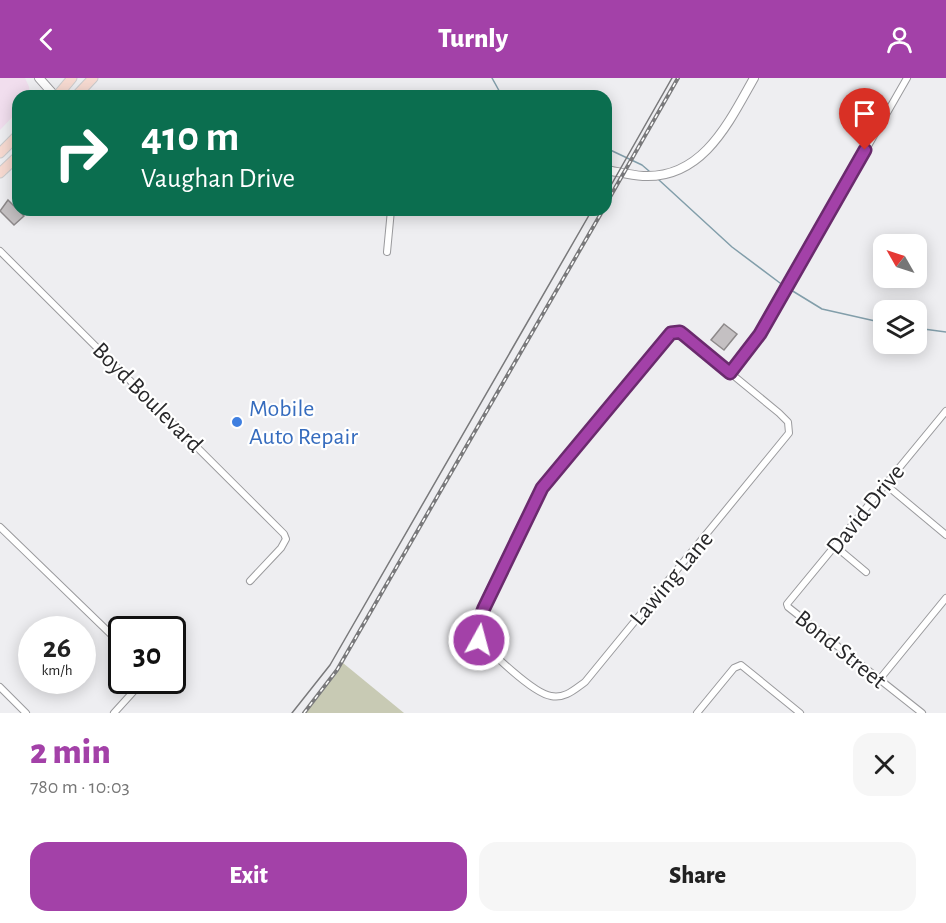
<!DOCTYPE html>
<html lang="en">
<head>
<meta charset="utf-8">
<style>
	body { margin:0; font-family:"Alegreya Sans",sans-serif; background:#f6f6f6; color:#222; height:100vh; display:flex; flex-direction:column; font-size:22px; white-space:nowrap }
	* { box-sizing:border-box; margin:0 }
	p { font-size:20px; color:#767676 }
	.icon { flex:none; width:33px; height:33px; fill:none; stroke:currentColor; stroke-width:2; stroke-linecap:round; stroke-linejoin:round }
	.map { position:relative; height:635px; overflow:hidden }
	.sheet { display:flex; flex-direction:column; background:#fff; flex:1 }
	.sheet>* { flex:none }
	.guide { position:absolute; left:12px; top:12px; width:600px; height:126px; border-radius:18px; box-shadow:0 3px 15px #0003; background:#0b6e4f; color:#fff; overflow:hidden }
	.needle { width:39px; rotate:309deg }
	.tools { position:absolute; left:873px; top:156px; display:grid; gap:12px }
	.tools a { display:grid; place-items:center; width:54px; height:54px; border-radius:12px; background:#fff; box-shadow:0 3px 15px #0003; font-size:30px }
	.speed { position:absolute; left:18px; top:538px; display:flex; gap:12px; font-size:30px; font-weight:700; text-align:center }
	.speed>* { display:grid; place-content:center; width:78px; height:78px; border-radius:50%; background:#fff; box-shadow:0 3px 15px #0003; line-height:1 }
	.speed small { font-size:15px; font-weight:400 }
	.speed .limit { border:3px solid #111; border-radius:9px; background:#fff; color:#111 }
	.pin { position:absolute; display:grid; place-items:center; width:51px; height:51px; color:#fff; margin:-62px -26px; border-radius:50% 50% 50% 0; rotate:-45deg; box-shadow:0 0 6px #0007 }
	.pin .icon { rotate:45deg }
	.me { position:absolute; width:66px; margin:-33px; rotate:7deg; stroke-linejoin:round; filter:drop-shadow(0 0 4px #0008) }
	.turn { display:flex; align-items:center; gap:21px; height:126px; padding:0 30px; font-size:27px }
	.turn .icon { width:78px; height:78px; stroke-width:2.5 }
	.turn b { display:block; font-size:42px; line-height:51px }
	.round { display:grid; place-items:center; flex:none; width:63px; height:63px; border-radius:18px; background:#f6f6f6 }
	.head { display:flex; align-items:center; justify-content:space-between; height:102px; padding:0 30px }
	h1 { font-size:36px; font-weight:800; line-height:45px; color:#a341a8 }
	.primary-button { display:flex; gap:12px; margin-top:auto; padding:12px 30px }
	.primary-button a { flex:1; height:69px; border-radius:18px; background:#a341a8; color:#fff; font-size:24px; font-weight:800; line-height:69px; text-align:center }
	.primary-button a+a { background:#f6f6f6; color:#222 }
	header { display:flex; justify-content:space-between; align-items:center; height:78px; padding:0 30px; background:#a341a8; color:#fff; font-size:27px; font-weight:800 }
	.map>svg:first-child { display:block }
	.commercial { fill:#f1deee }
	.green { fill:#c8cab4 }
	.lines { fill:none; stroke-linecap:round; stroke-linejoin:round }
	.stream { stroke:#829eaa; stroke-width:1.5 }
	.building { fill:#c4c0c2; stroke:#8d898a; stroke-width:1.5 }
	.street-casing { stroke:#9a9a9d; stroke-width:8 }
	.secondary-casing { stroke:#9a9a9d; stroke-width:10 }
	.primary-casing { stroke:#cbcbcc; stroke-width:11 }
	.street { stroke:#fff; stroke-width:6 }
	.secondary { stroke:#fff; stroke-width:8 }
	.primary { stroke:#f7dad1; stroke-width:9 }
	.tram { stroke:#79797b; stroke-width:1.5 }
	.rail-casing { stroke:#79797b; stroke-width:4 }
	.rail { stroke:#fff; stroke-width:1.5; stroke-dasharray:4.5; stroke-linecap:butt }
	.route-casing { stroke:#6a2a6d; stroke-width:15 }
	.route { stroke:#a341a8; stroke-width:10 }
	.shop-dot { fill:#3f7fe0; stroke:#fff; stroke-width:2 }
	.labels { text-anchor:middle; stroke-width:4.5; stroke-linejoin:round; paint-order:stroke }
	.street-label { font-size:24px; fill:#28282a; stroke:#fff }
	.shop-label { font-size:24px; fill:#366cbe; stroke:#fff; text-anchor:start }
</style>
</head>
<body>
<header><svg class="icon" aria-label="back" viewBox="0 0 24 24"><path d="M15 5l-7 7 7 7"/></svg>Turnly<svg class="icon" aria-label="person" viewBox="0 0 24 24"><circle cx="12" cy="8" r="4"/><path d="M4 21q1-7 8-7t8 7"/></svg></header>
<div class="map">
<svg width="946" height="635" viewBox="0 0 946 635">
	<rect width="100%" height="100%" fill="#eeeef1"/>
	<path class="commercial" d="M0,0H25L29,9L30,18H18V33L0,52Z"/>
	<path class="green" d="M343,585L404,635H306Z"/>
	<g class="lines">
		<g class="stream">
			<path d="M492,0L502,18"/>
			<path d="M606,70L642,87L649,93"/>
			<path d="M659,102L732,169L780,205"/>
			<path d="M791,212L822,231L884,245"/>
			<path d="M916,250L946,254"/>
		</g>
	</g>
	<g class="building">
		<path d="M8,122L24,138L14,147L0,133Z"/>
		<path d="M724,246L737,256L724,272L711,262Z"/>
	</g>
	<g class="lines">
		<defs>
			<g id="street">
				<path d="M0,173L284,456L286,461L281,470L250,503"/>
				<path d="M387,174L391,132"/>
				<path d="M675,254L684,257L779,335L788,344L789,355L585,604C575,611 565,621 551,618C534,616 492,575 479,562V543L484,530L541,410L667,257Z"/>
				<path d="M730,295L760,256L907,0"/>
				<path d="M885,406L946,457"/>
				<path d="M0,449L122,567"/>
				<path d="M835,468L866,494"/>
				<path d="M879,602L946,520"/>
				<path d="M0,609L26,635"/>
				<path d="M114,635L143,603"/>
				<path d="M697,635L734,590L741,587L800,635"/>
				<path d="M922,635L788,529L787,526L946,333"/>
			</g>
			<g id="secondary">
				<path d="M39,0L55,18"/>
				<path d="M606,92C618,94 631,97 643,98C703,101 729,44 754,0"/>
			</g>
			<g id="primary">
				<path d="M57,18L72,0"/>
				<path d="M76,18L93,0"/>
				<path d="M0,75L18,57"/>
				<path d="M0,95L18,78"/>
			</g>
		</defs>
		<use href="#street" class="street-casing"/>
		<use href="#secondary" class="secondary-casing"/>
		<use href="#primary" class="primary-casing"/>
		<use href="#street" class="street"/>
		<use href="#secondary" class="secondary"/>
		<use href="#primary" class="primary"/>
		<g class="tram">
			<path d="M606,116L672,0"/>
			<path d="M292,635L330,587L592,132"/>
		</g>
		<defs>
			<g id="rail">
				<path d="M606,126L678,0"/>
				<path d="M304,635L337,592L603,132"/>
			</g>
		</defs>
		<use href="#rail" class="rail-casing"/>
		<use href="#rail" class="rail"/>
	</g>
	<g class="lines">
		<defs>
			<path id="route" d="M479,562V543L484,530L542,410L671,255L680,254L684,257L730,295L760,256L865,72"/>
		</defs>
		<use href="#route" class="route-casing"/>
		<use href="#route" class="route"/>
	</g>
	<circle class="shop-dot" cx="237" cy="344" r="6"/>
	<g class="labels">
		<g class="street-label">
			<text transform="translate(148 319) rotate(45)" y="8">Boyd Boulevard</text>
			<text transform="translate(865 431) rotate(-51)" y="8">David Drive</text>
			<text transform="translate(671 500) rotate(-50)" y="8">Lawing Lane</text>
			<text transform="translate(841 571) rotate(39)" y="8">Bond Street</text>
		</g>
		<g class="shop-label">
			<text x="249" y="338">Mobile<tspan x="249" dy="28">Auto Repair</tspan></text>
		</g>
	</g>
</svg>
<div class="tools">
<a><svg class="needle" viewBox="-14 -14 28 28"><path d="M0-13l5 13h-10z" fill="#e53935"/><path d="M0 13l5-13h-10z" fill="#767676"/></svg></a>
<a><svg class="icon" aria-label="layers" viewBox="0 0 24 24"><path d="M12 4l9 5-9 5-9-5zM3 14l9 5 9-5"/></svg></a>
</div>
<div class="speed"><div>26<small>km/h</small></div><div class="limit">30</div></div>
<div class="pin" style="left:865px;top:72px;background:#d93025"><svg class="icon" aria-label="arrive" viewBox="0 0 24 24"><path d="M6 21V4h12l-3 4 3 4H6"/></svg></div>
<svg class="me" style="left:479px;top:562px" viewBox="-20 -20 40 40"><circle r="17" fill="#a341a8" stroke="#fff" stroke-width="3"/><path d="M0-11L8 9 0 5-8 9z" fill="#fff"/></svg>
<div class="guide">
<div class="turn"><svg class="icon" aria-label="right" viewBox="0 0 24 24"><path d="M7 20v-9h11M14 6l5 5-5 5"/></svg><div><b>410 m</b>Vaughan Drive</div></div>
</div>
</div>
<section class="sheet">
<div class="head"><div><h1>2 min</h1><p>780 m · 10:03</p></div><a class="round"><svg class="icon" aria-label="close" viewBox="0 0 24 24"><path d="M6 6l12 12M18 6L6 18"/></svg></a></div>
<div class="primary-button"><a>Exit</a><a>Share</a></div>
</section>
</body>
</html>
